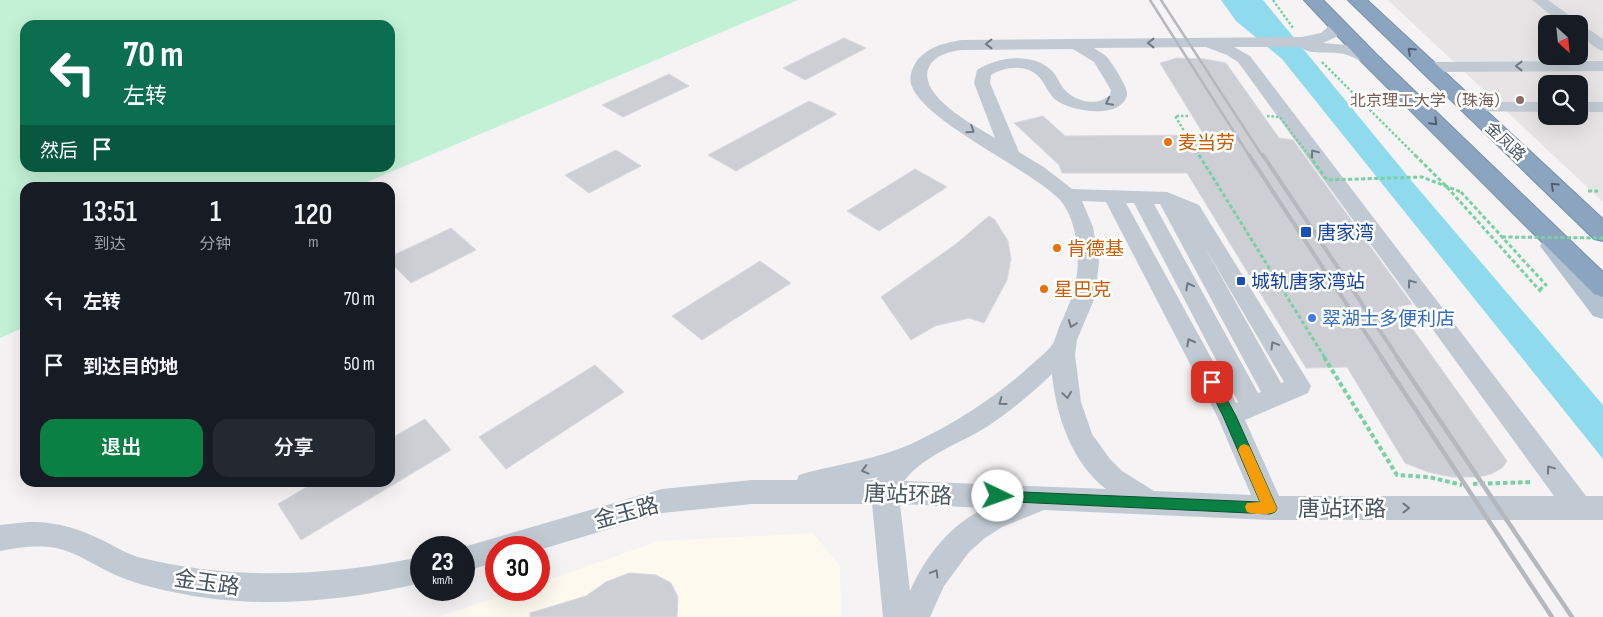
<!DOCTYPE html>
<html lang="zh">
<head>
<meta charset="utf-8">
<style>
	body { margin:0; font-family:"Sofia Sans Condensed","Noto Sans SC",sans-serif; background:#242831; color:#f1f3f6; height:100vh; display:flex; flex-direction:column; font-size:19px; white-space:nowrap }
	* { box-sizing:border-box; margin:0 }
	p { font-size:16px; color:#9ea1a6 }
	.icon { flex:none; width:28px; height:28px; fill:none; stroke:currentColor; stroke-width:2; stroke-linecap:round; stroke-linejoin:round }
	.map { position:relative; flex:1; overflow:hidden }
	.drawer { position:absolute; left:20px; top:182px; width:375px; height:305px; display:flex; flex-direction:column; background:#171b24; border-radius:15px; box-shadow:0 5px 20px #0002 }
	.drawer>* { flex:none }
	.hud { position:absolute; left:20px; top:20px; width:375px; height:152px; border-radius:15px; box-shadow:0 5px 20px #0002; background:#0b6e4f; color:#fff; overflow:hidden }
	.needle { width:32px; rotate:153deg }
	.fabs { position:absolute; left:1538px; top:15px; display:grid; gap:10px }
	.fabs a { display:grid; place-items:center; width:50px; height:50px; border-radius:10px; background:#171b24; box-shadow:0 5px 20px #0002; font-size:25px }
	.speed { position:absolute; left:410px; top:536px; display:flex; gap:10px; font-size:25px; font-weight:700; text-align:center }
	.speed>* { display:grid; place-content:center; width:65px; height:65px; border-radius:50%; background:#171b24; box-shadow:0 5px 20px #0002; line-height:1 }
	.speed small { font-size:12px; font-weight:400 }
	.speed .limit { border:8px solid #d22; background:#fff; color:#111 }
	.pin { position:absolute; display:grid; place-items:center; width:42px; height:42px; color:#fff; margin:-21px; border-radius:10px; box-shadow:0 2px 8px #0006 }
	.me { position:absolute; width:55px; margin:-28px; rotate:93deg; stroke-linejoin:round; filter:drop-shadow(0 0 4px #0008) }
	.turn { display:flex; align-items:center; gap:18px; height:105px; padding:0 20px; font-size:22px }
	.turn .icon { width:65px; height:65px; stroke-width:2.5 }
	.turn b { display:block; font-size:35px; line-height:42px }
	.then { display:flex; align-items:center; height:48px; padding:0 20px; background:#0003; gap:10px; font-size:19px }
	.eta { display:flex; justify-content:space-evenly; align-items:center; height:85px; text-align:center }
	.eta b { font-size:30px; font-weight:600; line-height:35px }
	.primary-button { display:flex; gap:10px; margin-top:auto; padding:10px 20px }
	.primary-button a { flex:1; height:58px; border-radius:15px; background:#0b8043; color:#fff; font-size:20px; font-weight:600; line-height:58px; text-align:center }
	.primary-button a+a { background:#242831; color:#f1f3f6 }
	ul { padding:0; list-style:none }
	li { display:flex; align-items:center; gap:15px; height:65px; padding:0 20px }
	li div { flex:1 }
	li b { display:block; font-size:19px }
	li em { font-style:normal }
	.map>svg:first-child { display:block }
	.commercial { fill:#fdf9ef }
	.education { fill:#e6e4e5; fill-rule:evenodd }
	.green { fill:#c3f1d5; fill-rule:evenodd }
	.water { fill:#90daee }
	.building { fill:#cdcfd5; stroke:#d7d9de }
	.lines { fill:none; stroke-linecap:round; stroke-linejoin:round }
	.highway-casing { stroke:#7690ad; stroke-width:2 }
	.path-far2 { stroke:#7ad0a6; stroke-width:2.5; stroke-dasharray:2.5 2; stroke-linecap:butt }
	.path-far1 { stroke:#7ad0a6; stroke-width:3; stroke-dasharray:4 2.5; stroke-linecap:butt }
	.path { stroke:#7ad0a6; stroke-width:4; stroke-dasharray:4.5 3; stroke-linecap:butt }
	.minor { fill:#c1cad2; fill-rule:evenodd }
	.major { fill:#b3c2d1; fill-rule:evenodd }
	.highway { fill:#8ba5c1; fill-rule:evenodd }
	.rail-far2 { stroke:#b5b8bd; stroke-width:2.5 }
	.rail-far1 { stroke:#b5b8bd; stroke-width:4 }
	.rail { stroke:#b5b8bd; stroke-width:4.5 }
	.path-bridge-far1 { stroke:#7ad0a6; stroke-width:2.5; stroke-dasharray:2.5 2; stroke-linecap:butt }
	.path-bridge { stroke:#7ad0a6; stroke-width:3; stroke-dasharray:4 2.5; stroke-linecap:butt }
	.oneway { stroke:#6e7983 }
	.oneway2 { stroke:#505e6b }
	.route { fill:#0b8043; stroke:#07532c }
	.slow { fill:#f59e0b }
	.education-dot { fill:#8d6e63; stroke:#fff; stroke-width:2 }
	.food-dot { fill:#e8710a; stroke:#fff; stroke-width:2 }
	.transit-dot { fill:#1a4fb4; stroke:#fff; stroke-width:2 }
	.shop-dot { fill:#3f7fe0; stroke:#fff; stroke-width:2 }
	.labels { text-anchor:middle; stroke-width:5; stroke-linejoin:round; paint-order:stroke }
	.far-education-label { font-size:16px; fill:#785e54; stroke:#fff; text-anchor:end }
	.far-street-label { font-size:16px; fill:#4a5661; stroke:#fff }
	.food-label { font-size:19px; fill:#c56008; stroke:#fff; text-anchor:start }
	.transit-label { font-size:19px; fill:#164399; stroke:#fff; text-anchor:start }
	.shop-label { font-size:19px; fill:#366cbe; stroke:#fff; text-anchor:start }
	.near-street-label { font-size:22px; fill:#4a5661; stroke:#fff }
</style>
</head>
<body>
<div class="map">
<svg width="1603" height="617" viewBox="0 0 1603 617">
	<rect width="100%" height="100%" fill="#f5f3f3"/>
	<path class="commercial" d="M813,533L840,566L841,617H439L517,590H539V583L659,541Z"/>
	<path class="education" d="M1388,0H1603V202ZM1546,24H1579V56H1546ZM1546,84H1579V116H1546Z"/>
	<path class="green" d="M0,0H798L355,187L25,188V327L0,338ZM25,25H390V168H25Z"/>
	<path class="water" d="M1221,0H1263L1415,185L1603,405V459L1282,59L1236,21Z"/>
	<g class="building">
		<path d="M844,38L866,48L805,80L783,68Z"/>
		<path d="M1177,58L1204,59L1226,63L1279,138L1293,140L1412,304L1397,307L1507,461L1502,468L1491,474L1479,477H1452L1428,472L1405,463L1347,367L1306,368L1187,173H1062L1059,165L1014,123L1043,116L1065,136L1204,135L1160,63Z"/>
		<path d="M669,74L689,86L623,117L602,105Z"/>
		<path d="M809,101L837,114L736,171L708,155Z"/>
		<path d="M616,150L641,166L589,193L565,175Z"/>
		<path d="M915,169L947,187L879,231L847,211Z"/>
		<path d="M989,216L995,220L1008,241L1011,259L1007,280L984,323L969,318L935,326L911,340L881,297L956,244Z"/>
		<path d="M451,228L476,250L411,283L390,262V257Z"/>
		<path d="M760,261L791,283L702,340L672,316Z"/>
		<path d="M595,365L624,392L506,469L479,437Z"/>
		<path d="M425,419L451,450L301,540L278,504L315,482H390V439Z"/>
		<path d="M629,573L656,575L671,583L678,597L677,617H530V613L586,596L606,582Z"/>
	</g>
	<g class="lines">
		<defs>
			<g id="highway">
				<path d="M1304,0H1323L1377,55L1603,272V297L1594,294L1363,63Z"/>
				<path d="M1348,0H1367L1603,219V241L1594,239Z"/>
			</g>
		</defs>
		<use href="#highway" class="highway-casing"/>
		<g class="path-far2">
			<path d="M1273,0L1293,28"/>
			<path d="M1322,62L1417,157"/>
			<path d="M1188,116H1175L1200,157"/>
		</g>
		<g class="path-far1">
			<path d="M1199,155L1325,358"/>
			<path d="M1415,155L1446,186L1542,293"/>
			<path d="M1588,191H1598"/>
			<path d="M1461,192L1546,285L1539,290"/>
		</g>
		<g class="path">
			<path d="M1324,357L1397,475L1429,477L1462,485"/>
			<path d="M1473,484L1532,482"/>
		</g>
		<g class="minor">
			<path d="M1532,0H1548L1577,21L1579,24V25L1584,26L1603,39V51L1598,49L1579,36V24H1562Z"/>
			<path d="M1337,22L1342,23L1344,26L1336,37L1323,43L1347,45L1376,56L1378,59L1376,62C1364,65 1355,57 1344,54C1332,51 1310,56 1301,47H1234L1250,56L1586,496H1603V520H1270L1044,510L1002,527L985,538L969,552L944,586L930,617H883L872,504H752L662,513L539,550V548H496V562L464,572V548H460L662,489L752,480H797L799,475L809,472C842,464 879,458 911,444C954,424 995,398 1030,366C1037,359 1047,352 1052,345C1055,340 1057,333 1059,327C1073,298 1082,272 1076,240C1074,226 1069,209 1059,199C1027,167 922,121 911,84C909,76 912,69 916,62C927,47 944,43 962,40L1302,37L1321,33L1332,23ZM1206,47L1227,55L1238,62L1554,496H1279L1245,420L1308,393L1311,386L1199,205L1167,192L1072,189L1045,168L1019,152L990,83L991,75C1002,68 1019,65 1031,71C1044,77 1046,92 1056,100C1071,112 1123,120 1127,94C1128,87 1112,63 1107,57C1104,54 1098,51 1094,48ZM1073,49L1094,62L1111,90L1110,95C1097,107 1075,102 1064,89C1059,83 1057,75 1051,70C1032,52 997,57 977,70L974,83L995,138C975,126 916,95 929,67C935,55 950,51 962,50ZM1082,201L1106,202L1217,416L1251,495L1154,491L1122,471L1110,459L1092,434L1081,402L1075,355L1077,340L1095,297L1099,262L1093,227ZM1126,203H1134L1238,402L1236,403ZM1154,204H1160L1261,392L1258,393ZM1204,246L1284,382L1281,383ZM1052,374C1056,416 1072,463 1106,489L904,481C925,454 960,444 988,426C1011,411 1032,393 1052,374ZM878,477L876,480H864ZM900,504L986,508C951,523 925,557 910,591Z"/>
			<path d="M1603,61V71L1428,72L1422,70L1420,67L1422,64L1428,62Z"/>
			<path d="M1470,102H1546V112L1464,111L1461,107L1464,103Z"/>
			<rect x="1579" y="102" width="24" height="10"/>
			<path d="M28,522C56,521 80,529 104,541C116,547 129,555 142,558C236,581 328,576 421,557V583C340,602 255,610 173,592C152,588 131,582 111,573C94,565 76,552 56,548C38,545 19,547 0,551V525Z"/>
		</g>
		<path class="major" d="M1553,238L1562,240L1603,290V319L1593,316L1540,246L1544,240Z"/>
		<use href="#highway" class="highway"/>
		<g class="rail-far2">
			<path d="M1150,0L1250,157"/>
			<path d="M1161,0L1263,157"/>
		</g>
		<g class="rail-far1">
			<path d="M1249,155L1382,358"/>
			<path d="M1263,155L1398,358"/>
		</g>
		<g class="rail">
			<path d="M1381,357L1552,617"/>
			<path d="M1397,357L1572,617"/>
		</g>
		<path class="path-bridge-far1" d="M1267,116L1280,117L1310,157"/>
		<g class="path-bridge">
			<path d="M1309,155L1327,180L1422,177L1461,192"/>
			<path d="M1502,237L1603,238"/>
		</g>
	</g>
	<defs><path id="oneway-chevron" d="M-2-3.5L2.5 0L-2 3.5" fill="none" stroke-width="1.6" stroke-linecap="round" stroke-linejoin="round" transform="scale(1.25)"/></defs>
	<g class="oneway">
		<use href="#oneway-chevron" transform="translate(1151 43) rotate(-180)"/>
		<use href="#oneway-chevron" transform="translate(989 44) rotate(179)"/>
		<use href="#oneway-chevron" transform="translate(1519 66) rotate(180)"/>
		<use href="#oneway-chevron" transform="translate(1109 102) rotate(153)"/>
		<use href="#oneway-chevron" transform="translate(971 130) rotate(33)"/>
		<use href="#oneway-chevron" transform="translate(1314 153) rotate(-127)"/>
		<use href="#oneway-chevron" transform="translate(1411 283) rotate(-127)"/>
		<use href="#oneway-chevron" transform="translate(1189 286) rotate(-118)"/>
		<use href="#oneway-chevron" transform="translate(1072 324) rotate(111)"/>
		<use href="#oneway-chevron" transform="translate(1190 342) rotate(-118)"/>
		<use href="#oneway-chevron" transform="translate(1274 345) rotate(-121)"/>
		<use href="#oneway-chevron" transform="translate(1067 395) rotate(82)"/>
		<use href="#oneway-chevron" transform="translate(1002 402) rotate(144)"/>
		<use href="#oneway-chevron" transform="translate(1550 469) rotate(-127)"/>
		<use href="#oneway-chevron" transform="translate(865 470) rotate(165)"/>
		<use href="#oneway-chevron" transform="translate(1406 508)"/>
		<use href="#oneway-chevron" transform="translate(935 573) rotate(-59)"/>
	</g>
	<g class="oneway2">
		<use href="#oneway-chevron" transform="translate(1411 51) rotate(-137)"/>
		<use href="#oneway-chevron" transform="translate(1434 122) rotate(45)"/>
		<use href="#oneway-chevron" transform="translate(1554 186) rotate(-137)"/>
	</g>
	<path class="route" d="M1212,378L1216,379L1236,416L1277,508L1275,512L1270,514L994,501L992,496L994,492L998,491L1260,502L1223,416L1206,382L1208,379Z"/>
	<path class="slow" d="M1244,444L1249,446L1251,450L1277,508L1275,512C1267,515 1255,515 1247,512L1245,507L1247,503L1260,502L1238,450L1240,446Z"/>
	<circle class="education-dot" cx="1520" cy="100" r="5"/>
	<g class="food-dot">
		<circle cx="1168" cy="142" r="5"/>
		<circle cx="1057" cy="248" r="5"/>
		<circle cx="1044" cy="289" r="5"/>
	</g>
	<g class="transit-dot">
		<rect x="1300" y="226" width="12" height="12" rx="2.5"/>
		<rect x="1236" y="276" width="10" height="10" rx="2.5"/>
	</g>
	<circle class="shop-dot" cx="1312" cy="318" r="5"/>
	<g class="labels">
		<g class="far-education-label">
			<text x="1510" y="106">北京理工大学（珠海）</text>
		</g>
		<g class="far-street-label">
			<text transform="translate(1506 141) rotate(43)" y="6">金凤路</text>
		</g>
		<g class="food-label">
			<text x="1178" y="149">麦当劳</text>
			<text x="1067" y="255">肯德基</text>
			<text x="1054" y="296">星巴克</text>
		</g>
		<g class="transit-label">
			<text x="1317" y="239">唐家湾</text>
			<text x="1251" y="288">城轨唐家湾站</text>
		</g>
		<g class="shop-label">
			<text x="1322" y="325">翠湖士多便利店</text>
		</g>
		<g class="near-street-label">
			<text transform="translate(908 494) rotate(2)" y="8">唐站环路</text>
			<text x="1342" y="516">唐站环路</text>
			<text transform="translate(626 512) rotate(-15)" y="8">金玉路</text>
			<text transform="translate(207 582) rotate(8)" y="8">金玉路</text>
		</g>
	</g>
</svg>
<div class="fabs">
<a><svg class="needle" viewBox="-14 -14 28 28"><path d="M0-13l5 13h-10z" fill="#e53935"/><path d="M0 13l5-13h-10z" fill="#9ea1a6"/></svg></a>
<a><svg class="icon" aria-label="search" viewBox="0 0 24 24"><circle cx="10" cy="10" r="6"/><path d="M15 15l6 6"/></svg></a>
</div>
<div class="speed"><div>23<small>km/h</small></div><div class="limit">30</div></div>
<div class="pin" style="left:1212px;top:382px;background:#d93025"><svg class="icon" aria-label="arrive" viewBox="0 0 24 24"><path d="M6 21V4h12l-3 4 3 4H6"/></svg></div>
<svg class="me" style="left:998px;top:496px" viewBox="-20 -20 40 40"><circle r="19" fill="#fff"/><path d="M0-13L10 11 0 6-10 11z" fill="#0b8043"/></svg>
<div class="hud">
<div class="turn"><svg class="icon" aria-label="left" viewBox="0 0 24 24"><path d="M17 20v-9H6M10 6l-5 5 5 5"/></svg><div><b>70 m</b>左转</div></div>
<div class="then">然后<svg class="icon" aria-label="arrive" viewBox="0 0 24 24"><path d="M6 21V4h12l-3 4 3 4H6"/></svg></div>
</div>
<section class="drawer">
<div class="eta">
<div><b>13:51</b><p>到达</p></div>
<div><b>1</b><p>分钟</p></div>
<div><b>120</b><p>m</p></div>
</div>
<ul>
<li><svg class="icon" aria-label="left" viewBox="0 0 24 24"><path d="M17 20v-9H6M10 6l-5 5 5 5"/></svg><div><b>左转</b></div><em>70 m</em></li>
<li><svg class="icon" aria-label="arrive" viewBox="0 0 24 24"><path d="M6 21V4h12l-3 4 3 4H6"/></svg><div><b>到达目的地</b></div><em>50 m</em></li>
</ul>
<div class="primary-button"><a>退出</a><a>分享</a></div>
</section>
</div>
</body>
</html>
